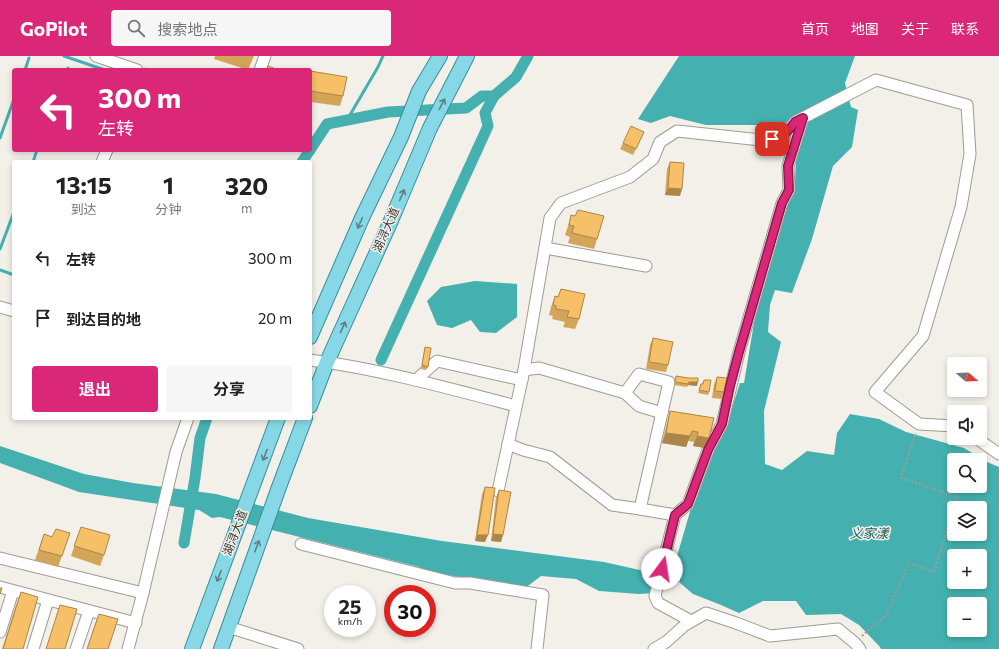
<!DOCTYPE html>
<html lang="zh">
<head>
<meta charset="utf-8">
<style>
	body { margin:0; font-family:Commissioner,"Noto Sans SC",sans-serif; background:#f6f6f6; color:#222; height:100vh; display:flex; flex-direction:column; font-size:15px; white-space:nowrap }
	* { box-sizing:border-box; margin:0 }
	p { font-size:13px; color:#767676 }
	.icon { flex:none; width:22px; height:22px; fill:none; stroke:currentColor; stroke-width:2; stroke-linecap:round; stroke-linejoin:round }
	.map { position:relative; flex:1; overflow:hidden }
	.panel { position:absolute; left:12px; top:104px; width:300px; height:260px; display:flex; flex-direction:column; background:#fff; border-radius:4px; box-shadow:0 2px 6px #0003 }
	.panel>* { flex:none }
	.guide { position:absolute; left:12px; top:12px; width:300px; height:84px; border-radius:4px; box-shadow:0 2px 6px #0003; background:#db2777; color:#fff; overflow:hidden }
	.needle { width:26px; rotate:109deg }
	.buttons { position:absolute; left:947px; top:301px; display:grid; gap:8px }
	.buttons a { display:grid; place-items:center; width:40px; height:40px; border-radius:4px; background:#fff; box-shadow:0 2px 6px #0003; font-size:20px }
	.speed { position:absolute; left:324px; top:529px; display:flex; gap:8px; font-size:20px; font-weight:700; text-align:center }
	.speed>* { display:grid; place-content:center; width:52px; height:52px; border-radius:50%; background:#fff; box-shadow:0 2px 6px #0003; line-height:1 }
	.speed small { font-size:10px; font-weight:400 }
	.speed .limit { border:6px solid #d22; background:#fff; color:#111 }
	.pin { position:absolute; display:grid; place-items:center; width:34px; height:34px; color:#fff; margin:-17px; border-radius:8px; box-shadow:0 2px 6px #0006 }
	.me { position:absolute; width:44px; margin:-22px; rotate:14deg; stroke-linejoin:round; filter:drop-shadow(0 0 3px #0008) }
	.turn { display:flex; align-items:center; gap:14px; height:84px; padding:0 20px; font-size:18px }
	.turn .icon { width:52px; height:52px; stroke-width:2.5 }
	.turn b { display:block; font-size:28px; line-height:34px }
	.eta { display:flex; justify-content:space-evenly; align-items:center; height:68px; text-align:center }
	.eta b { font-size:24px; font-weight:700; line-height:28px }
	.primary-button { display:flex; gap:8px; margin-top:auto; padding:8px 20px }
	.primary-button a { flex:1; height:46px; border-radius:4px; background:#db2777; color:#fff; font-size:16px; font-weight:700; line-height:46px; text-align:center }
	.primary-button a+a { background:#f6f6f6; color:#222 }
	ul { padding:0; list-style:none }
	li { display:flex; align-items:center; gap:12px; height:60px; padding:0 20px }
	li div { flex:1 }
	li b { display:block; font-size:15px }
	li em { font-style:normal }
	header { display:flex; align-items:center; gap:24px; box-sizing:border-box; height:56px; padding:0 20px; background:#db2777; color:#fff }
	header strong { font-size:19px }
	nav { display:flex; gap:22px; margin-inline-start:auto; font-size:14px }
	.search { width:280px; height:36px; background:#f6f6f6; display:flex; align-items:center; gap:10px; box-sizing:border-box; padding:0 14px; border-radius:4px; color:#767676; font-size:15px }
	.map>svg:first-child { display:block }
	.water { fill:#44b1b0; fill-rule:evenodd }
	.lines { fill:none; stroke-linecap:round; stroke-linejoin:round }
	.stream { stroke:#44b1b0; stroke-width:3 }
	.canal { stroke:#44b1b0; stroke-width:11 }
	.minor-casing { stroke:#9f9b96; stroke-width:13 }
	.major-casing { stroke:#378f9d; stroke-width:16 }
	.path { stroke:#9f9d98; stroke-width:2; stroke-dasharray:2 2; stroke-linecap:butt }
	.minor { stroke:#fff; stroke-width:11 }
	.major { stroke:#86d8e6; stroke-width:14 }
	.wall { fill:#d3a559 }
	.shaded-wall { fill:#ac8649 }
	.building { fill:#f5c068; stroke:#ac8649 }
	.oneway { stroke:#5c8085 }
	.route-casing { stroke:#8e194d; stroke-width:10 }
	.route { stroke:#db2777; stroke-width:7 }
	.labels { text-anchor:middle; stroke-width:3; stroke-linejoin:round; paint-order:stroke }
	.street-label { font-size:12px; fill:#393835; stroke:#f3efe9 }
	.water-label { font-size:13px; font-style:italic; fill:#205c5c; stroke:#f3efe9 }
</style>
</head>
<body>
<header>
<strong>GoPilot</strong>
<div class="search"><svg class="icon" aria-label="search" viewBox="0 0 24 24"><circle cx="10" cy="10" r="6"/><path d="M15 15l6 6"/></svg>搜索地点</div>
<nav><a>首页</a><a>地图</a><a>关于</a><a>联系</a></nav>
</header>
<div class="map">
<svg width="999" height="593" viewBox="0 0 999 593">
	<rect width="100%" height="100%" fill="#f3efe9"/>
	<g class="water">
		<path d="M679,0H855L845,27L851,51L858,54L852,91L833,110L812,183L792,237L775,234L770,249L768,276L781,286L764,355L765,408L782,414L807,395L834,399L837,377L850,358L879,363L906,376L964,392L987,406L999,411V593H881L880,591L859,569L841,558L806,559L796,545H763L739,557L721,549L693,538L679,526L656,537L639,538L599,535L576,523L541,520L524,533L421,514L419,511L220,461L212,462L199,454L79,436L0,407V390L84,418L133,427L216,438L308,462L442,485L604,506L662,519L675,507L692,449L707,409L727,368L740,327H744L758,243L780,168L795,126L797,79L781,69H706L670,60L651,67L638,63ZM954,404H980V430H954ZM954,452H980V478H954ZM954,500H980V526H954ZM954,548H980V574H954Z"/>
		<path d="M475,225L517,228V261L496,277L480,276L471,264L452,272L437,269L427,245L441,231Z"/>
	</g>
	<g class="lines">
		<g class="stream">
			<path d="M64,0L105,14"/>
			<path d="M25,14L29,2"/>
			<path d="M67,14L68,12"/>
			<path d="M347,64L378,11L383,0"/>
			<path d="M0,82L14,43"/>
			<path d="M33,106L37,94"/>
			<path d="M0,193L14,156"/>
			<path d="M0,214L14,219"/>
		</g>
		<g class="canal">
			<path d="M310,94L327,68L388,56L466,52L482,40H494L516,21L528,0"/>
			<path d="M302,106L310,94"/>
			<path d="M381,304L488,70L485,57L494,40"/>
			<path d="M184,487L195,422L200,382L207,362"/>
		</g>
		<defs>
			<g id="minor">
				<path d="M96,0L137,14"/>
				<path d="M260,14L265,0"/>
				<path d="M102,106L107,94"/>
				<path d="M545,192L646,210"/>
				<path d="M0,251L14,255"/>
				<path d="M310,304C380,313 448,332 516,350"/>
				<path d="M416,324L437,305L522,324"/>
				<path d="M625,337L639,350L662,357"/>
				<path d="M976,382L999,398"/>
				<path d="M508,388L523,394L550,401L612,449L640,453L669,326L639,318L625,337L539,312L524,314"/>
				<path d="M498,435L524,314L550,162L561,147L630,121L653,103L660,86L677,75L761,84L783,81L795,66L876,24L967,49L970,98L961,151L923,280L875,336L919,368L954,370"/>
				<path d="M640,453L675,459L655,540L658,547L691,565"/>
				<path d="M675,459L688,448L708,394L722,368L739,296L782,147L789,134L788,110L803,62"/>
				<path d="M301,488L455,527H470L543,539L537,593"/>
				<path d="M0,502L143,537"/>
				<path d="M0,531L136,567"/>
				<path d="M228,571L298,593"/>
				<path d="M0,576L13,535"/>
				<path d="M33,593L48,544"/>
				<path d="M76,593L89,555"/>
				<path d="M128,593L143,537L176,396L188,362"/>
				<path d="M654,593L666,586L685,569L706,557L736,567L770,580L838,573L855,587L860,593"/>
			</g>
			<g id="major">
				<path d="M310,281L362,162L401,81L419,35L440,0"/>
				<path d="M310,350L327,306L390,167L430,72L467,0"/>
				<path d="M192,593L278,362"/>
				<path d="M221,593L279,431L305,362"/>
			</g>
		</defs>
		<use href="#minor" class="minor-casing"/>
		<use href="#major" class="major-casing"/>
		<path class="path" d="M862,580L887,558L909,507L934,516L957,441L901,422L916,377"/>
		<use href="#minor" class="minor"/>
		<use href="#major" class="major"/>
	</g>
	<g class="wall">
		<path d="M215,0H254L248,14L214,3Z"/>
		<path d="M310,15L343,40L340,50L310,46Z"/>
		<path d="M641,82L633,99L620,93L623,87Z"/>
		<path d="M670,106L680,140L665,139L667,113Z"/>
		<path d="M571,159L597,183L594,193L568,187L570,181L565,179L568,170Z"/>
		<path d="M561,233L579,263L575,273L563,271L565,266L552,263L553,260L549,259L551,251L555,240L558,241Z"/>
		<path d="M653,282L668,309L666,316L646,313L650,289Z"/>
		<path d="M425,291L428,311L426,314L421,313Z"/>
		<path d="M676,320L697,330L688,329L687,331L674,329Z"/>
		<path d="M717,321L724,336L722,343L712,342L714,328Z"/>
		<path d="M704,324L709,336L708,339L698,337L701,328H702Z"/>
		<path d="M670,355L714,362L705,392L693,390L694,386L688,385L686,391L662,387L667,366Z"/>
		<path d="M485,431V486L475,485L482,438Z"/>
		<path d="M499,434L501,486L491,485L496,441Z"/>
		<path d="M81,471L104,499L100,510L71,500Z"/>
		<path d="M70,477L58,511L35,504L44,478L52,481Z"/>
		<path d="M21,536L23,593H2L16,549Z"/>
		<path d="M99,558L108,593H87L94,571Z"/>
	</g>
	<g class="shaded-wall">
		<path d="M668,132L682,133L680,140L665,139Z"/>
		<path d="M689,326H698L697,330L688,329L687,331Z"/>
		<path d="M666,377L690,380L686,391L662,387Z"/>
		<path d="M697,380L709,382L705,392L693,390Z"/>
		<path d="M493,478L503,479L501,486L491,485Z"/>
		<path d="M477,479H488L485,486L475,485Z"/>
	</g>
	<g class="building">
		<path d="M268,10L279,14H267Z"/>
		<path d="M145,12L151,14H144Z"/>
		<path d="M310,15L347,21L343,40L310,35V37Z"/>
		<path d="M631,70L644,76L636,93L623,87Z"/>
		<path d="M670,106L684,107L682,133L668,132Z"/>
		<path d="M578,154L604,160L597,183L572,177L574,170L569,169L571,159L575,160Z"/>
		<path d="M561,233L585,238L579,263L567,261L569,255L556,253V250L553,249L555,240L558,241Z"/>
		<path d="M653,282L673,286L668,309L649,306Z"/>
		<path d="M425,291L431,292L428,311L422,309Z"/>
		<path d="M676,320L688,322H698V326H689L688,328L675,326Z"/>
		<path d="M717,321L727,322L724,336L715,335Z"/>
		<path d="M704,324H711L709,336L699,334L701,328H703Z"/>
		<path d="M670,355L714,362L709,382L697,380L698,376L692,375L690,380L666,377Z"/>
		<path d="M485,431L495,432L488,479H477Z"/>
		<path d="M499,434L511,436L503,479L493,478Z"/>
		<path d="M81,471L110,479L104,499L74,490Z"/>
		<path d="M56,473L70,477L62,500L39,494L44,478L52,481Z"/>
		<path d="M0,532H2L0,538Z"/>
		<path d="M21,536L38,541L23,593H3Z"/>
		<path d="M60,549L77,553L65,593H46Z"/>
		<path d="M99,558L118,563L108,593H87Z"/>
	</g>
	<defs><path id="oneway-shaft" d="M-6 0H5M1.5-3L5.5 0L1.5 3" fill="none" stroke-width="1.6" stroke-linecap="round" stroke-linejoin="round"/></defs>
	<g class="oneway">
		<use href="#oneway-shaft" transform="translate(442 48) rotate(-63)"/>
		<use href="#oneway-shaft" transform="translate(402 139) rotate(-67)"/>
		<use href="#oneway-shaft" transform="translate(360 167) rotate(114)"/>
		<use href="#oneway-shaft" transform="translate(343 271) rotate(-66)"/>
		<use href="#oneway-shaft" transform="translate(265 399) rotate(111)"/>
		<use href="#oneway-shaft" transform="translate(257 490) rotate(-70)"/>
		<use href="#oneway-shaft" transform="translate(219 520) rotate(111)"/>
	</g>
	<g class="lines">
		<defs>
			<path id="route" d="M662,513L675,459L688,448L708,394L722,368L730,330L739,296L782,147L789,134L788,110L803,62L795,66L783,81L772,83"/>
		</defs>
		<use href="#route" class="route-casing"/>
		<use href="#route" class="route"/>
	</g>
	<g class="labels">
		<g class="street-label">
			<text transform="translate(386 174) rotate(-66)" y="4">湖浔大道</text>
			<text transform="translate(235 477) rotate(-69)" y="4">湖浔大道</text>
		</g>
		<g class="water-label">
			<text x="869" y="482">义家漾</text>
		</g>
	</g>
</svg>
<div class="buttons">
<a><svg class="needle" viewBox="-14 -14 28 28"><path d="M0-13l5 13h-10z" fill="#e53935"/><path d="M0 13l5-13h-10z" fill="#767676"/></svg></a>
<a><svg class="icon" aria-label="sound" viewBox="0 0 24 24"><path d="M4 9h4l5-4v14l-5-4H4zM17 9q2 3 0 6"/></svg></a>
<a><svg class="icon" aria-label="search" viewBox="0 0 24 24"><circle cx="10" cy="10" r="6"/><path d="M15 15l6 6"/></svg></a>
<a><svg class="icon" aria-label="layers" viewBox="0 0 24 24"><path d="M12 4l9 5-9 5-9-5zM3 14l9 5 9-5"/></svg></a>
<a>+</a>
<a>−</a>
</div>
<div class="speed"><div>25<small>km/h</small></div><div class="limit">30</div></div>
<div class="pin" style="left:772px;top:83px;background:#d93025"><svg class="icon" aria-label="arrive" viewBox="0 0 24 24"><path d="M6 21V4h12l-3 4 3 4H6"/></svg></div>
<svg class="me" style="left:662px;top:513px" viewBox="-20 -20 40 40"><circle r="19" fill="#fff"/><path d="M0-13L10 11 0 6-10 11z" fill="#db2777"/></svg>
<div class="guide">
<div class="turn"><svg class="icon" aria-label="left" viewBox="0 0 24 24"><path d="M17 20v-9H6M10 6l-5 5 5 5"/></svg><div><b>300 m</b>左转</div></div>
</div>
<section class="panel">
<div class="eta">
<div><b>13:15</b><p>到达</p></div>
<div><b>1</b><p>分钟</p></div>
<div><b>320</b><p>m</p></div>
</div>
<ul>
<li><svg class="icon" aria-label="left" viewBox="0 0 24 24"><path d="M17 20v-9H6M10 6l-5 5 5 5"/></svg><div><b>左转</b></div><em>300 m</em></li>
<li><svg class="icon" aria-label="arrive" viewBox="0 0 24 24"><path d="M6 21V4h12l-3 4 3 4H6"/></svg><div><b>到达目的地</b></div><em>20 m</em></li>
</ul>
<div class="primary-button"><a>退出</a><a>分享</a></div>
</section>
</div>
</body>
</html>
